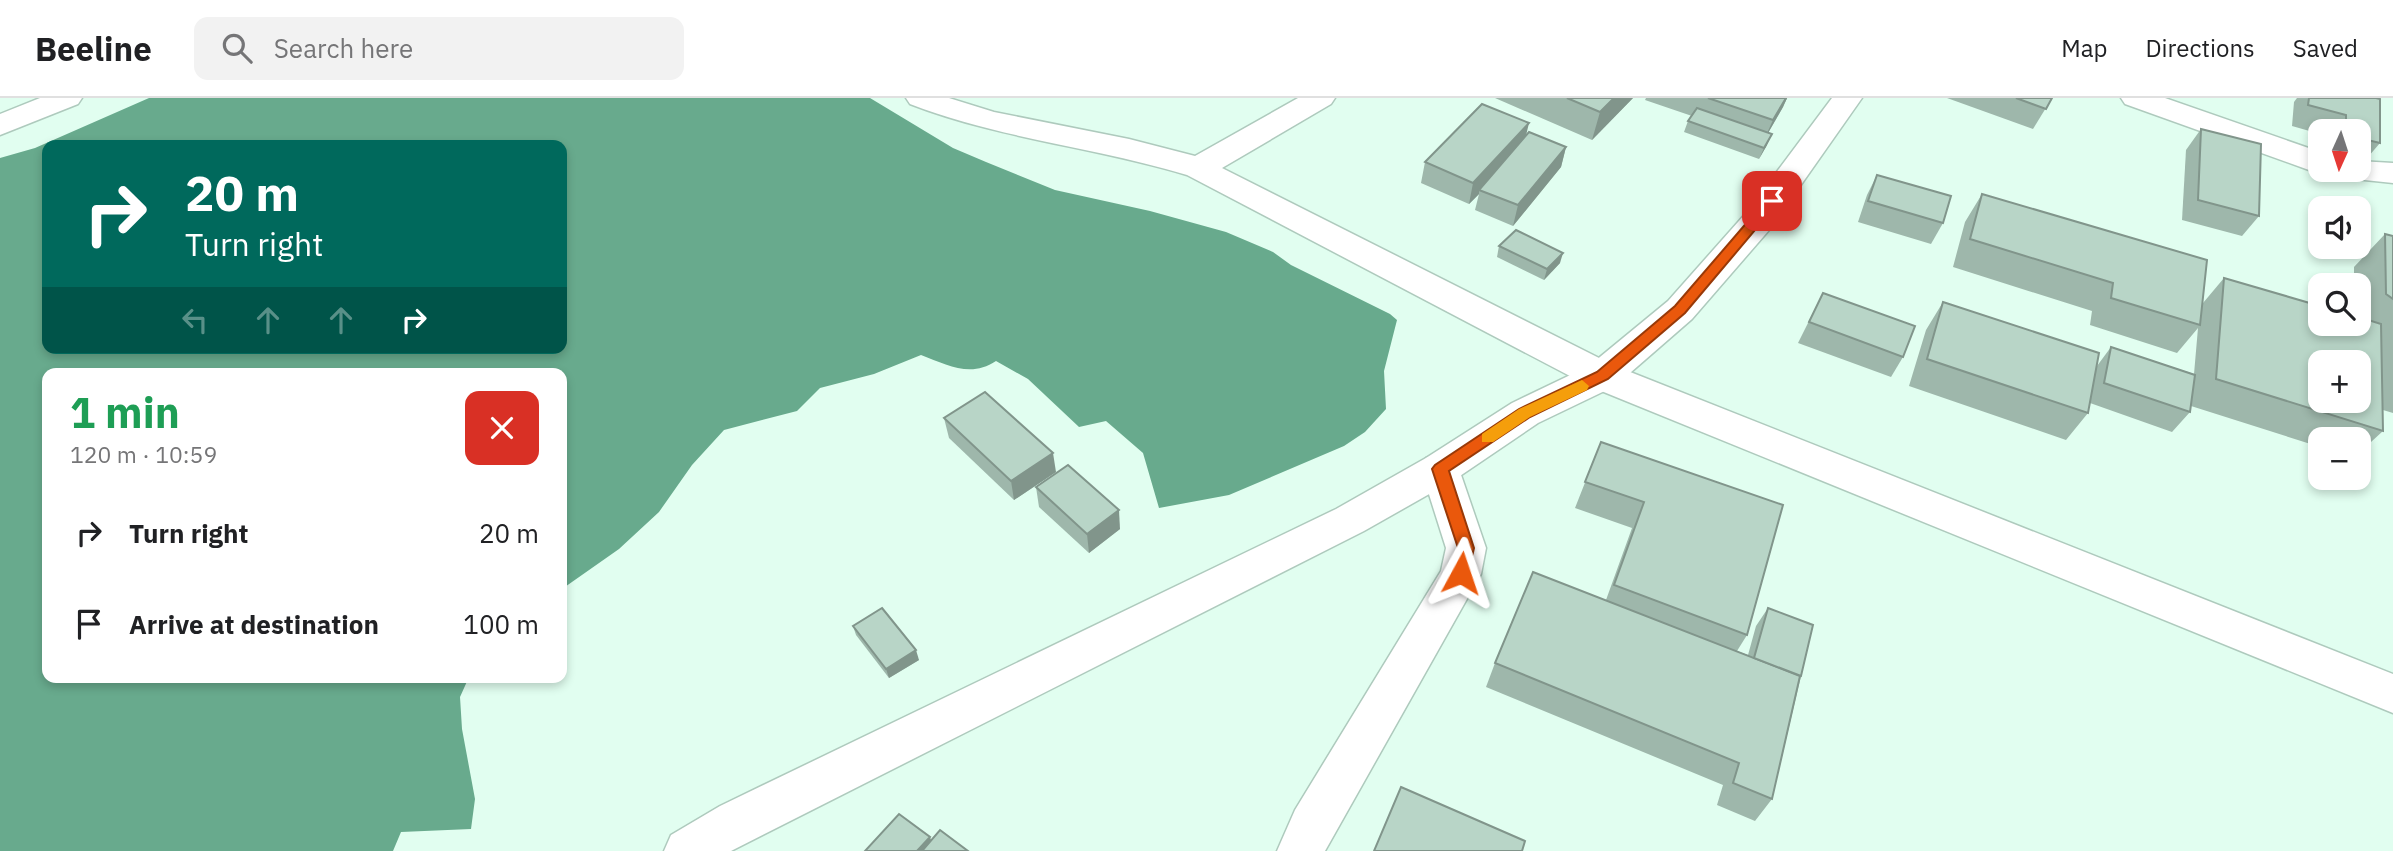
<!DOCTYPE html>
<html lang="en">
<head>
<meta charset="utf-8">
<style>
	body { margin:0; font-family:"IBM Plex Sans",sans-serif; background:#f2f2f2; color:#202124; height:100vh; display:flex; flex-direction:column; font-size:26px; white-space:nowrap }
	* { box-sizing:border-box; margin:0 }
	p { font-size:23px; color:#757577 }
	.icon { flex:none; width:38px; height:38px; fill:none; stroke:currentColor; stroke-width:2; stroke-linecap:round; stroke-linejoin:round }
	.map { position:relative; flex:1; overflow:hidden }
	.details { position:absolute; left:42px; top:270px; width:525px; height:315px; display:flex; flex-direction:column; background:#fff; border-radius:14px; box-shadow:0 4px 10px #0003 }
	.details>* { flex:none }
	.banner { position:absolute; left:42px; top:42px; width:525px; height:214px; border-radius:14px; box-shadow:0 4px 10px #0003; background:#00695c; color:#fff; overflow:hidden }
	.needle { width:46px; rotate:183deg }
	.controls { position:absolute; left:2308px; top:21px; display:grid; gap:14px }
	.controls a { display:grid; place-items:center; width:63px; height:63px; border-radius:14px; background:#fff; box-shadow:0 4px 10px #0003; font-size:35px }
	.pin { position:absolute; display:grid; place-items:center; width:60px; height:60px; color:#fff; margin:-30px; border-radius:14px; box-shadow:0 4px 10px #0006 }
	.me { position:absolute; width:77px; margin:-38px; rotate:5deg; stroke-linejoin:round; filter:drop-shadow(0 0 5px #0008) }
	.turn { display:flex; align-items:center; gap:24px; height:147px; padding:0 28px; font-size:32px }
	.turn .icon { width:91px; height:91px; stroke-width:2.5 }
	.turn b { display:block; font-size:49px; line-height:60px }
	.lanes { display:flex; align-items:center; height:66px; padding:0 28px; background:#0003; justify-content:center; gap:35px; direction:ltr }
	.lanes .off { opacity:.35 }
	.round { display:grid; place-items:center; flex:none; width:74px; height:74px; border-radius:14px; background:#f2f2f2 }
	.overview { display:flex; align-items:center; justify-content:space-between; height:119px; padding:0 28px }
	h1 { font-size:42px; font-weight:700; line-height:52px; color:#1e9e55 }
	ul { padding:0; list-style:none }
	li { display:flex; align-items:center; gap:21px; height:91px; padding:0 28px }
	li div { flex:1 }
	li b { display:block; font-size:26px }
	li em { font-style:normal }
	header { display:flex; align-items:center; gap:42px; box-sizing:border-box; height:98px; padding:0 35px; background:#fff; border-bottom:2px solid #e0e0e0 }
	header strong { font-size:33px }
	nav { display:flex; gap:38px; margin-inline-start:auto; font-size:24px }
	.search { width:490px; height:63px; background:#f2f2f2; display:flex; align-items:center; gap:18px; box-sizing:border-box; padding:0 24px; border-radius:14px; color:#757577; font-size:26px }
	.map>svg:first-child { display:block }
	.water { fill:#68aa8d; fill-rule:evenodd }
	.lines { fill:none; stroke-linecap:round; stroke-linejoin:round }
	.street-casing { stroke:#aecabd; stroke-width:3 }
	.secondary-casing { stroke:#aecabd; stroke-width:3 }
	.street { fill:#fff; fill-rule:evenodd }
	.secondary { fill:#fff; fill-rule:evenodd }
	.wall { fill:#9eb7ab }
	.shaded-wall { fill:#81958b }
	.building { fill:#b8d5c7; stroke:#81958b; stroke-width:2; fill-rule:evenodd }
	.route { fill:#ea580c; stroke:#983908; stroke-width:2 }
	.slow { fill:#f59e0b }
</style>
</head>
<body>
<header>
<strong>Beeline</strong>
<div class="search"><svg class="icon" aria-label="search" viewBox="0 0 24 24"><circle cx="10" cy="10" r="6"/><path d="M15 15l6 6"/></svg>Search here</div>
<nav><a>Map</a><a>Directions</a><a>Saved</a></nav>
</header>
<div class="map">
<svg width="2393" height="753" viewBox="0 0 2393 753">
	<rect width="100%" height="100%" fill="#e1fef0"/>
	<path class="water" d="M149,0H870L953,50L986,64L1055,92L1150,113L1226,134L1273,154L1291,167L1390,216L1397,222L1384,273L1386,311L1365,334L1344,348L1229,397L1159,410L1143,355L1106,323L1079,329L1028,281L996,263C971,280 947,267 921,257L874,276L820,290L797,313L724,332L692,367L659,414L619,451L562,491V275H47V579H469L460,599L462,631L475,701L471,731L401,734L393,753H0V60L35,50ZM47,47H562V250H47Z"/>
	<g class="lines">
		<defs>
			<g id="street">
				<path d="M40,0H82L78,6L0,37V16Z"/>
				<path d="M906,0H949L994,14L1129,41L1195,58L1298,0H1335L1331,6L1222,70L1615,268L2393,576V615L1589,288L1187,77C1095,49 1000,41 910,6Z"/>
				<path d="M2121,0H2165L2320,54V72H2331L2320,75L2309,72L2125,6Z"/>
				<path d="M2359,63L2393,65V85L2336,79L2331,72H2359Z"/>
				<path d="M1440,356L1454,360L1459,371L1486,450L1481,476L1325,753H1277L1295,712L1441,473L1446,450L1421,371L1426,360Z"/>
			</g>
			<path id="secondary" d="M1832,0H1862L1770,131L1692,221L1615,288L1538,325L1454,382L1364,433L731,753H664L671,737L720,708L1336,411L1426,360L1512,305L1589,268L1668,203L1746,115Z"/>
		</defs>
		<use href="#street" class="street-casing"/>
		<use href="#secondary" class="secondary-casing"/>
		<use href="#street" class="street"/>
		<use href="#secondary" class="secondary"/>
	</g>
	<g class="wall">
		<path d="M1495,0H1633L1592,42Z"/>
		<path d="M1646,0H1787L1783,9L1768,35L1767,47L1759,61L1684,34L1688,23L1692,18L1645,2Z"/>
		<path d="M1947,0H2052L2033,31Z"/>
		<path d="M2297,0H2376L2380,45L2362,66L2359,65V33H2320V36L2292,28L2294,4Z"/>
		<path d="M2201,31L2259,118L2242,138L2182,122L2186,52Z"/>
		<path d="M1526,38L1566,49L1561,69L1513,128L1475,112L1479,96L1469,106L1421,85L1425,64Z"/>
		<path d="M1877,77L1943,125L1931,146L1858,124L1867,97Z"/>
		<path d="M1982,96L2203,205L2224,180L2359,226V187H2354V169L2385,136L2393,138V315L2383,312V333L2359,355V341H2320V349L2191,308L2190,314L2172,334L2090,305L2088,315L2066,342L1909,288L1926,232L1943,204L2097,268L2111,249L2194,276L2198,230L2177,255L2090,227L2092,213L1953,169L1965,124Z"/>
		<path d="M1499,148L1560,165L1544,182L1497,159Z"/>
		<path d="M1823,195L1903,259L1891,279L1798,245Z"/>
		<path d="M944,320L1056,374L1014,402L949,340Z"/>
		<path d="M1601,344L1747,537L1737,553L1748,557L1756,528L1768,510L1801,578L1772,701L1755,723L1717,707L1723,687L1486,589L1495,565L1606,502L1632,430L1575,410Z"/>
		<path d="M1036,389L1120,431L1089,455L1039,409Z"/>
		<path d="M853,528L919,562L889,580L856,537Z"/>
	</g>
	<g class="shaded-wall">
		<path d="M1614,0H1633L1592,42L1600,14Z"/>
		<path d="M1786,0H1787L1783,9L1764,42L1773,22Z"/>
		<path d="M1529,25L1524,46L1479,92V96L1469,106L1473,85Z"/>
		<path d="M1772,36L1767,47L1759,61L1764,50Z"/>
		<path d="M1566,49L1561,69L1513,128L1518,107Z"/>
		<path d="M1563,155L1560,165L1544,182L1547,171Z"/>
		<path d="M1053,355L1056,374L1014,402L1011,383Z"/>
		<path d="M1119,412L1120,431L1089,455L1087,436Z"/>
		<path d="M916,552L919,562L889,580L886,571Z"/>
		<path d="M930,739L935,753H917Z"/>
	</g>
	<g class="building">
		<path d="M1567,0H1614L1600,14Z"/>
		<path d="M1708,0H1786L1773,22Z"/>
		<path d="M2016,0H2052L2046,11Z"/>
		<path d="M2309,0H2376L2380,1V45L2359,40V33H2346V17L2308,7Z"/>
		<path d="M1482,6L1529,25L1473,85L1425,64Z"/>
		<path d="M1697,10L1772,36L1764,50L1688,23Z"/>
		<path d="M2201,31L2261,46L2259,118L2198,102Z"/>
		<path d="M1529,34L1566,49L1518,107L1479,92Z"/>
		<path d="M1877,77L1951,98L1943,125L1868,103Z"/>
		<path d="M1982,96L2207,162L2200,227L2111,200L2113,185L1970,141Z"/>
		<path d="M1516,132L1563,155L1547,171L1499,148Z"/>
		<path d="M2385,136L2393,138V201L2386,196Z"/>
		<path d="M2224,180L2320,208V226H2359V219L2381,226L2383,333L2216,281ZM2320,264H2359V303H2320Z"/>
		<path d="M1823,195L1915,228L1903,259L1809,224Z"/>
		<path d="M1943,204L2099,255L2088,315L1927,261Z"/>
		<path d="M2111,249L2195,277L2190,314L2104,285Z"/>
		<path d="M985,294L1053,355L1011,383L944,320Z"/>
		<path d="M1601,344L1783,407L1747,537L1614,487L1644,404L1585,384Z"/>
		<path d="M1068,367L1119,412L1087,436L1036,389Z"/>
		<path d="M1533,474L1800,578L1772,701L1733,685L1739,665L1495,565Z"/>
		<path d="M882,510L916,552L886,571L853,528Z"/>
		<path d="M1768,510L1813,527L1801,578L1754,560Z"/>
		<path d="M1401,689L1525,743L1522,753H1374Z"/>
		<path d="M899,716L930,739L917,753H865Z"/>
		<path d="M940,732L968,753H922Z"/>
	</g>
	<path class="route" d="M1772,99L1777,100V106L1685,215L1608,281L1530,319L1449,373L1474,450L1467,480H1455L1452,475L1458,450L1432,371L1435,367L1519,311L1597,274L1675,208L1768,100Z"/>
	<path class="slow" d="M1582,282L1589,288L1587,292L1530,319L1493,344H1482V336L1519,311Z"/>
</svg>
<div class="controls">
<a><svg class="needle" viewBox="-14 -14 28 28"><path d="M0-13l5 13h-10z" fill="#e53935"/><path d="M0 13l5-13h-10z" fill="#757577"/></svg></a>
<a><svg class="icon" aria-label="sound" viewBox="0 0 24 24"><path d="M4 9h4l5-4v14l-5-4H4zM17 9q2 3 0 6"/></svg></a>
<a><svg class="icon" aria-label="search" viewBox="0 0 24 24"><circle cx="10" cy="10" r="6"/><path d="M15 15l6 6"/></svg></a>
<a>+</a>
<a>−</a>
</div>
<div class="pin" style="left:1772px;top:103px;background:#d93025"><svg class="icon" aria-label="arrive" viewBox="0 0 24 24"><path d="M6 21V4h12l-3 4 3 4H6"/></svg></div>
<svg class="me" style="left:1461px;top:475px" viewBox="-20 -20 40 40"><path d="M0-17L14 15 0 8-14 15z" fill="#ea580c" stroke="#fff" stroke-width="4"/></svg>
<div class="banner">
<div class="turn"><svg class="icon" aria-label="right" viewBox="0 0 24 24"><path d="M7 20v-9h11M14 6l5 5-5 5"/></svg><div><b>20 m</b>Turn right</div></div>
<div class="lanes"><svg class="icon off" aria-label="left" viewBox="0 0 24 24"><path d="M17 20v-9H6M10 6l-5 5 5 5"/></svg><svg class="icon off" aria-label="ahead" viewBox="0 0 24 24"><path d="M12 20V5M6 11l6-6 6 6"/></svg><svg class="icon off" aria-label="ahead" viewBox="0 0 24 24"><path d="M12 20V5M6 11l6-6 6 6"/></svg><svg class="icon" aria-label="right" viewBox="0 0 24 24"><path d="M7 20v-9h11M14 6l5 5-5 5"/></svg></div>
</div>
<section class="details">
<div class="overview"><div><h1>1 min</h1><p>120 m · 10:59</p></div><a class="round" style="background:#d93025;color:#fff"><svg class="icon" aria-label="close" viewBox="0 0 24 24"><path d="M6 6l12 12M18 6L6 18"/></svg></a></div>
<ul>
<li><svg class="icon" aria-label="right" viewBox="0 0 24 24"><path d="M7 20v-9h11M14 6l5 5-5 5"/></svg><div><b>Turn right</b></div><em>20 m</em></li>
<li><svg class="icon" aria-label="arrive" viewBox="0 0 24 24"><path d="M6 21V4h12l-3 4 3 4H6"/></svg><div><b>Arrive at destination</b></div><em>100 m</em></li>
</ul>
</section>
</div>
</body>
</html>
